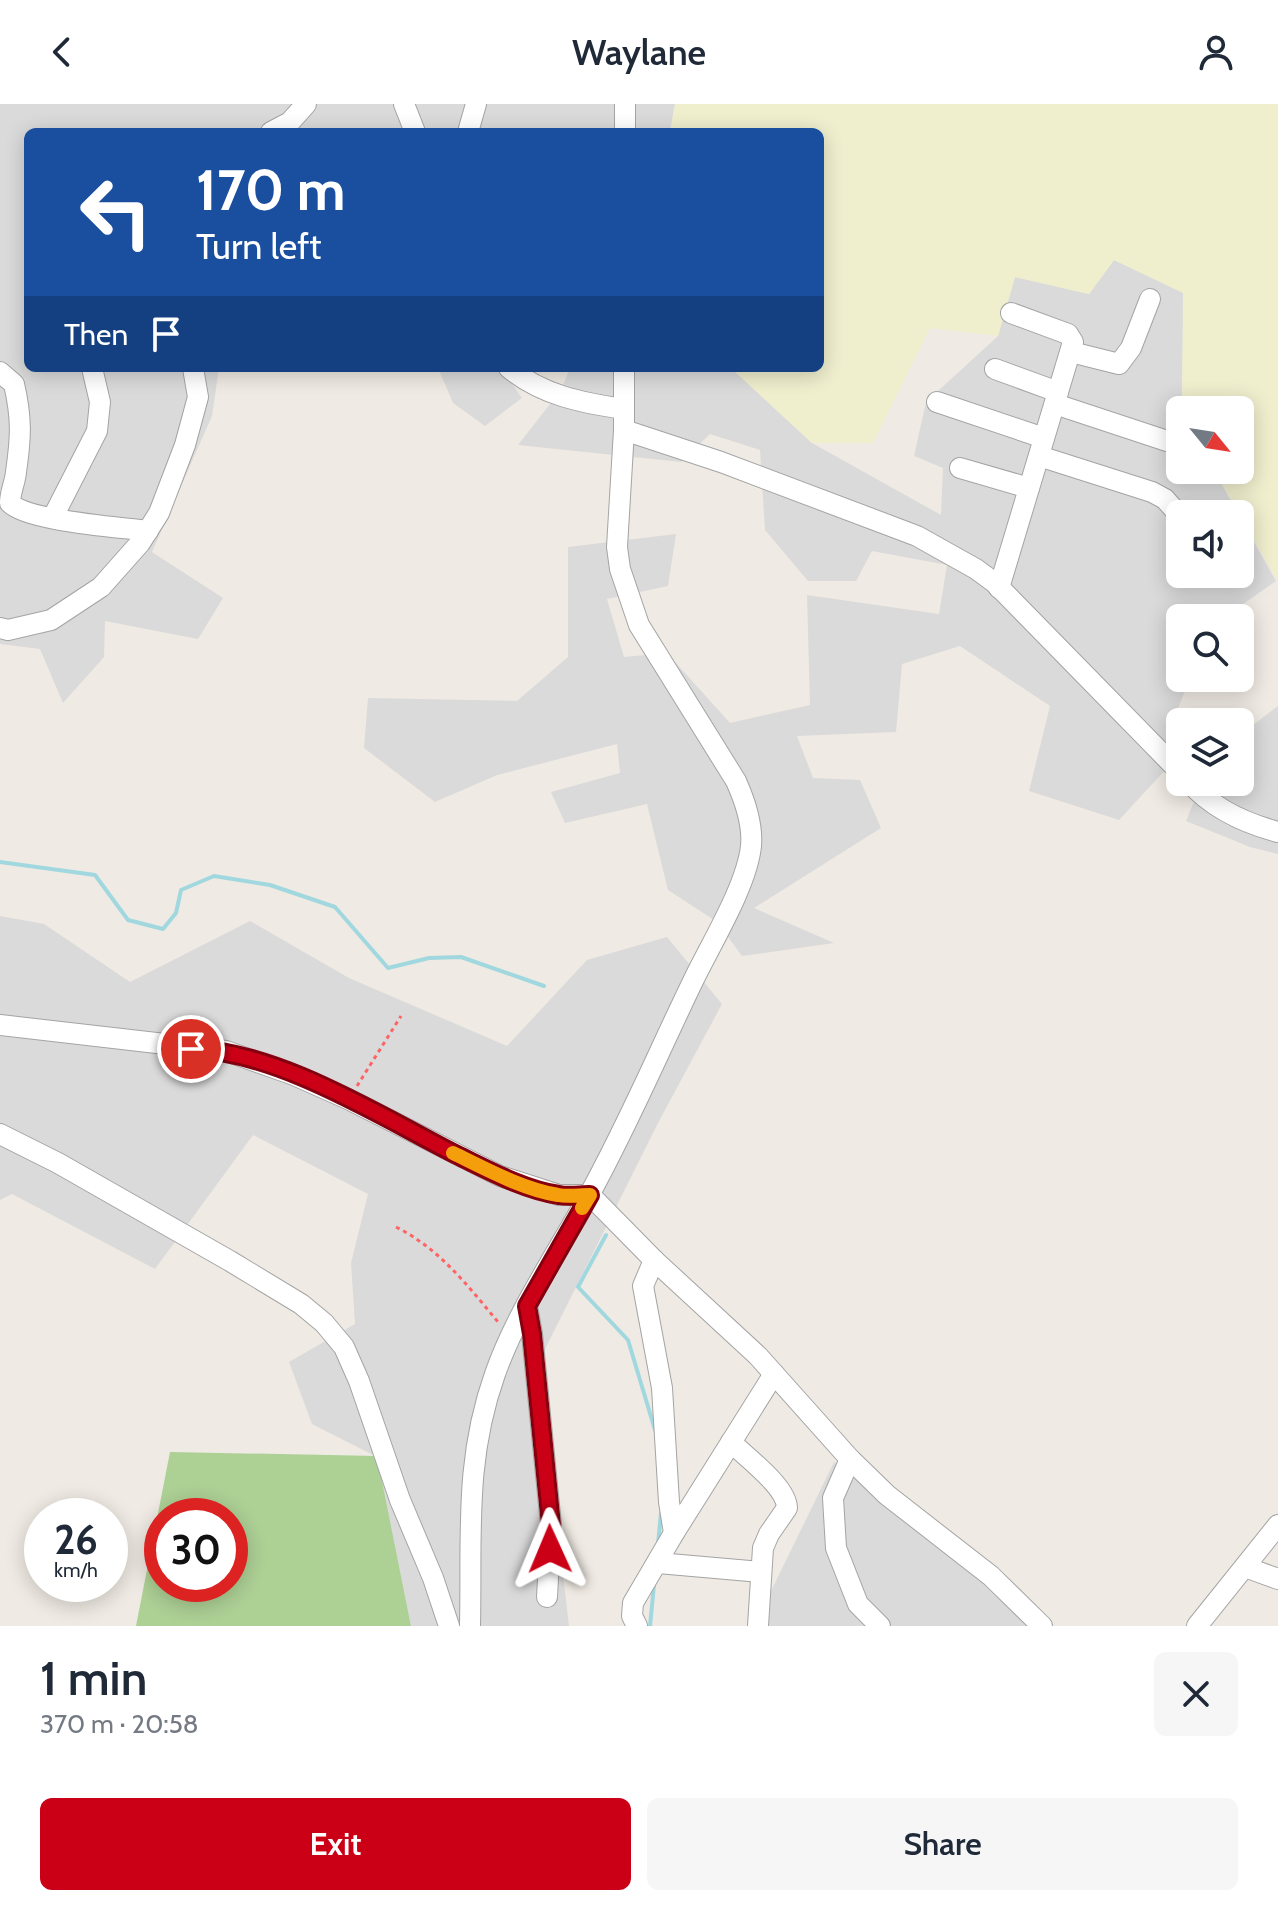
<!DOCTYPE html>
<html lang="en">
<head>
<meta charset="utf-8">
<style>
	body { margin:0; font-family:Cabin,sans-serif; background:#f6f6f7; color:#1f2937; height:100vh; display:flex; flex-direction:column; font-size:30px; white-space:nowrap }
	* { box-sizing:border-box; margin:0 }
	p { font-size:26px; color:#747a83 }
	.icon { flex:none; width:44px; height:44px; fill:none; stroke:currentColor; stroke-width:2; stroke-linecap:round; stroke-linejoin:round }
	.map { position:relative; height:1522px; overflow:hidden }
	.details { display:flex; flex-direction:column; background:#fff; flex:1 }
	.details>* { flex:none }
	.banner { position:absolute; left:24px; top:24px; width:800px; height:244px; border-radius:12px; box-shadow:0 4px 20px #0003; background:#1a4fa0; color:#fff; overflow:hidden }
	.needle { width:52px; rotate:120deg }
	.buttons { position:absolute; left:1166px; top:292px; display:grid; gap:16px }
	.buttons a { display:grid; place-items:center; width:88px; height:88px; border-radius:12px; background:#fff; box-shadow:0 4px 20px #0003; font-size:40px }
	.speed { position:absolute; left:24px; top:1394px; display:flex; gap:16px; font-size:40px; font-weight:700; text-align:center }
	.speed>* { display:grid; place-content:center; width:104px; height:104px; border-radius:50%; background:#fff; box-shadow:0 4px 20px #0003; line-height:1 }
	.speed small { font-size:20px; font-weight:400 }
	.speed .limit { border:12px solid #d22; background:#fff; color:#111 }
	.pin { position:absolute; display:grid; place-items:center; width:68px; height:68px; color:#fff; margin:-34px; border:4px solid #fff; border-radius:50%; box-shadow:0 2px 8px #0007 }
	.me { position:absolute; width:88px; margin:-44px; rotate:359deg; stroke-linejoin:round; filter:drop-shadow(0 0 6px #0008) }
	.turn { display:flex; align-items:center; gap:28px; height:168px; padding:0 40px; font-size:36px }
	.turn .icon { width:104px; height:104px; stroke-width:2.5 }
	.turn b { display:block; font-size:56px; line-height:68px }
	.then { display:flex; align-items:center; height:76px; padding:0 40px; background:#0003; gap:16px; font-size:30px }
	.round { display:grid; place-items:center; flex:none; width:84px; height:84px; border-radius:12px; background:#f6f6f7 }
	.summary { display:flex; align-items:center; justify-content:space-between; height:136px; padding:0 40px }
	h1 { font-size:48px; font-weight:600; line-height:60px }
	.button { display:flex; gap:16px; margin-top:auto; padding:16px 40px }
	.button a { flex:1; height:92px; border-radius:12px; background:#cb0017; color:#fff; font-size:32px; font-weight:600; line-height:92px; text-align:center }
	.button a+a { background:#f6f6f7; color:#1f2937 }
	header { display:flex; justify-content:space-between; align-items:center; height:104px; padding:0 40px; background:#fff; font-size:36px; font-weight:600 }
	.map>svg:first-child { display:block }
	.residential { fill:#dbdada }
	.farmland { fill:#efeecd }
	.forest { fill:#add095; fill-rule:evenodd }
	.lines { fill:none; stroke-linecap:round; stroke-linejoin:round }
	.stream { stroke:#a1d8df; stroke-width:4 }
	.minor-casing { stroke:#a4a4a4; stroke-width:22 }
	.path { stroke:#ff6465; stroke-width:3; stroke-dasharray:4 4; stroke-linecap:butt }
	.minor { stroke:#fff; stroke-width:20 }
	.route-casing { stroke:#84000f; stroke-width:20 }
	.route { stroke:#cb0017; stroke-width:14 }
	.slow { stroke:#f59e0b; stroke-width:14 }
</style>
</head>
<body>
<header><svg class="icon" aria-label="back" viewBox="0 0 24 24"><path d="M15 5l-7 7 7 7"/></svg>Waylane<svg class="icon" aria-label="person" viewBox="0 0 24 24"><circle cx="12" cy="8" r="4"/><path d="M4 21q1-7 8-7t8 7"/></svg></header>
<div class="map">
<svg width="1278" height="1522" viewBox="0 0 1278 1522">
	<rect width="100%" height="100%" fill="#efeae3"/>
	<g class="residential">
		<path d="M0,0H675L670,28H28V264H219L212,312L152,448L223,494L198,535L105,517L104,553L63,599L40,545L0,540Z"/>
		<path d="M1114,156L1184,189L1180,366H1214L1238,410H1180V470H1240V413L1276,477L1223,514H1180V574H1190L1168,630L1180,650L1119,716L1029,687L1050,602L960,542L902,560L896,628L797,632L813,674L860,676L881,724L754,804L834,839L742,852L717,818L668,786L647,700L565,719L551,688L620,669L617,640L497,671L435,698L364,644L368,594L517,597L568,553V443L676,430L668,482L607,495L624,553L667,549L730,619L810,601L807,491L939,510L947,461L872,447L856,477H808L765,426L760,346L710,330L681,358L518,341L561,286L570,264H731L812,339L941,411L943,364L914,352L926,298L998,232L1015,173L1089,190Z"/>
		<path d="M438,264H501L522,294L485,322L453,299Z"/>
		<path d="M1278,602V750L1250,743L1186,717L1202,678H1240V631Z"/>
		<path d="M0,812L44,820L130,878L250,817L349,874L507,942L587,856L667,833L722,900L658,1019L538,1259L569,1522H411L377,1353L312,1320L289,1258L355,1220L351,1159L368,1090L253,1031L155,1165L12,1090L0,1096Z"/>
		<path d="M834,1358L1036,1522H754Z"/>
	</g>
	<path class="farmland" d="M675,0H1278V478L1214,366H1240V306H1182L1183,189L1114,156L1089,190L1015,173L998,232L930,224L873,339H812L731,264H820V28H670Z"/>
	<path class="forest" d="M170,1348L377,1352L411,1522H136ZM162,1412H230V1480H162Z"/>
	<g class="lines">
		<g class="stream">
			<path d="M0,758L95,771L128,816L163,825L176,809L181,786L214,772L270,781L335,803L388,864L429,854L461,853L544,882"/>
			<path d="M606,1131L578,1183L628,1236L655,1326"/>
			<path d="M658,1440L661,1409"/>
			<path d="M650,1522L654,1481"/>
		</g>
		<defs>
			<g id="minor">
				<path d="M404,0L415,28"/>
				<path d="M271,28L290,18L306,0"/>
				<path d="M468,28L476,0"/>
				<path d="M625,28V0"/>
				<path d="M1071,248L1119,260L1131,244L1150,195"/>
				<path d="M509,264C542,291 582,299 624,305"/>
				<path d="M995,265L1058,288"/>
				<path d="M0,268L14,280C22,315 21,333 16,368C15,379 10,388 10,399C27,417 119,423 148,427"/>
				<path d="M937,298L1044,334"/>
				<path d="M1055,300L1167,337"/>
				<path d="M624,326L721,358L917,432L976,465L995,479L1180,668"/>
				<path d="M1039,352L1152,388L1165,395L1180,412"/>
				<path d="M960,364L1029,384"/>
				<path d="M53,413L97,327L100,298L92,264"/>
				<path d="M999,484L1073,238L1068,230L1011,209"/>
				<path d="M0,524L8,526L51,516L101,483L140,439L159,409L185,341L198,293L193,264"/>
				<path d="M1189,678C1213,705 1244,719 1278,728"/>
				<path d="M0,921L226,947L294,971L348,995L500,1072L559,1091H590L654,1156L758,1252L850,1355L887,1391L991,1472L1042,1522"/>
				<path d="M0,1030L58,1059L230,1157L301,1200L324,1219L344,1243L359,1277L400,1396L433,1474L449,1522"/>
				<path d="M654,1156L643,1182L662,1284L669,1398L674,1429"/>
				<path d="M527,1202L532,1230L551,1421L547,1493"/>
				<path d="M731,1338C746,1353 787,1383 787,1404L769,1430L763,1444L758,1522"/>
				<path d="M850,1355L833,1394L836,1444L858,1500L880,1522"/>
				<path d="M658,1459L761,1468"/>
				<path d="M1245,1463L1278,1475"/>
				<path d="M470,1522C472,1432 464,1357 495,1270C517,1208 556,1151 588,1093C627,1023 659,947 694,875C712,838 747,781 751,742C753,720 745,697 736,677L639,521L620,465L617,443L624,326V264"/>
				<path d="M637,1522L632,1512L633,1499L674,1429L774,1270"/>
				<path d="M1197,1522L1278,1421"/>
			</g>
		</defs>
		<use href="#minor" class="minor-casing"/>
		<g class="path">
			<path d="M357,982L401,912"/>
			<path d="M396,1123C440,1145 468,1182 498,1218"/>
		</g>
		<use href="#minor" class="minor"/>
	</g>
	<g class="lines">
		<defs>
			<path id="route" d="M191,945C278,947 380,1012 457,1051C488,1066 524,1086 559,1091C569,1093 580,1091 590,1091L527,1202L532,1230L551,1421L550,1445"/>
		</defs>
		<use href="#route" class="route-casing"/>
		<use href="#route" class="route"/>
		<path class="slow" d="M453,1049C486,1065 522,1085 558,1091C568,1093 580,1091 590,1091L582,1104"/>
	</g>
</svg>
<div class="buttons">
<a><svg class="needle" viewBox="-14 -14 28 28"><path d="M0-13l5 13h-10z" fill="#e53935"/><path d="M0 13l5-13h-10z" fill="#747a83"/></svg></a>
<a><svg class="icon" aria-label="sound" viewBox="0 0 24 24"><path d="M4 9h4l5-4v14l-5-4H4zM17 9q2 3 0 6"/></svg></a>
<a><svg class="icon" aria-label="search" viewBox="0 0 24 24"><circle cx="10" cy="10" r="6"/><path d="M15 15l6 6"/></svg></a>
<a><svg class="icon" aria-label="layers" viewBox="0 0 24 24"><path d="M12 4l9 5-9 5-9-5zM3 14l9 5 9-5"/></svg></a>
</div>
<div class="speed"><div>26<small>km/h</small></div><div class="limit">30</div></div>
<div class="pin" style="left:191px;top:945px;background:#d93025"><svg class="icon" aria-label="arrive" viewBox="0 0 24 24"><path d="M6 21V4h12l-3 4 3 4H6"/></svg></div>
<svg class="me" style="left:550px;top:1445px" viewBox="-20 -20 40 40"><path d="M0-17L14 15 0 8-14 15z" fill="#cb0017" stroke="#fff" stroke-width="4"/></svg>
<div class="banner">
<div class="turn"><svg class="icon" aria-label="left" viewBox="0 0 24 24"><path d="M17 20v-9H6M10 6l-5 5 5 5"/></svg><div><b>170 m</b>Turn left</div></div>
<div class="then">Then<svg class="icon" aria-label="arrive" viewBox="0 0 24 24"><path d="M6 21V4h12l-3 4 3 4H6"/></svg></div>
</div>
</div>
<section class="details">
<div class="summary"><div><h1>1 min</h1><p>370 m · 20:58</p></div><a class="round"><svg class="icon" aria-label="close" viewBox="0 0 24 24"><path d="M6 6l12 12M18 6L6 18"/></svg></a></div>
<div class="button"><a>Exit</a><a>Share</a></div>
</section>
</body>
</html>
